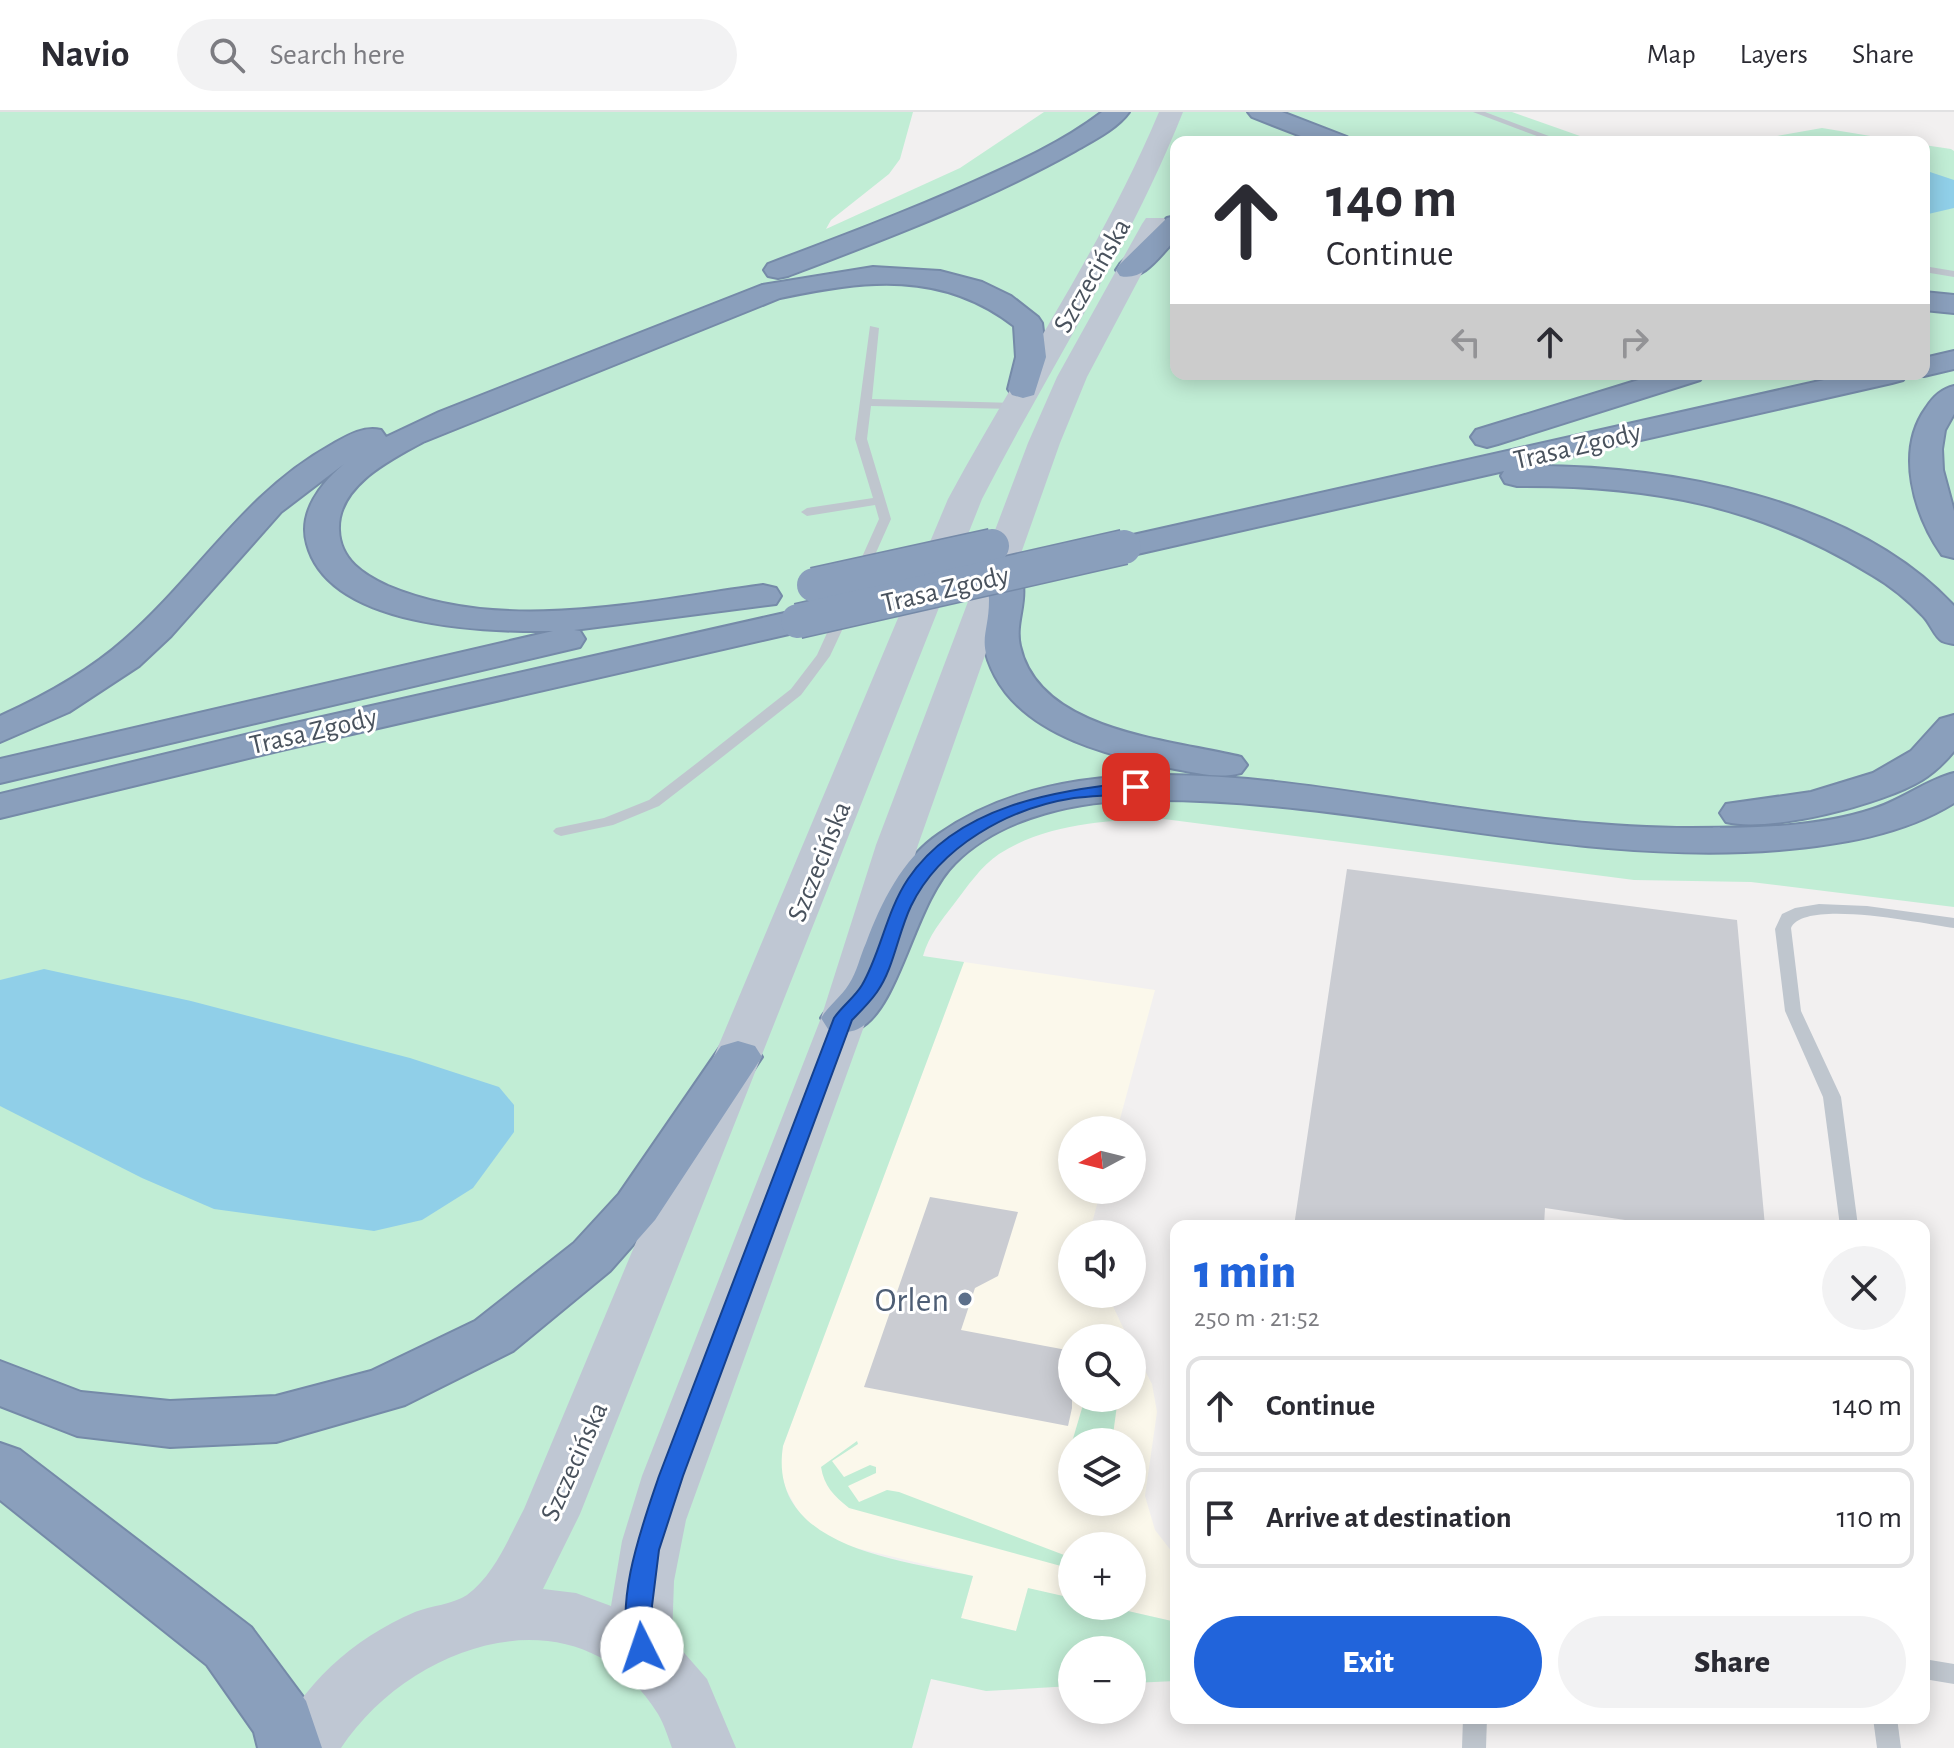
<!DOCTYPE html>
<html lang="en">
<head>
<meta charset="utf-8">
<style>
	body { margin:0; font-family:"Alegreya Sans",sans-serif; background:#f2f2f3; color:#2b2b33; height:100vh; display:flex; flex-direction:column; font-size:30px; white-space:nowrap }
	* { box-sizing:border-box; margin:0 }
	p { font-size:26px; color:#7c7c81 }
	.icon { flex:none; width:44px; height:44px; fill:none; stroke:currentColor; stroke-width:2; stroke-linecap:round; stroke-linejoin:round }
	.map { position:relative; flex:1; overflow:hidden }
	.sheet { position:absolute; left:1170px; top:1108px; width:760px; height:504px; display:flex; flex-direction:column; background:#fff; border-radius:16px; box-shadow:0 4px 20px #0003 }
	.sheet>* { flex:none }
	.guide { position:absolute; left:1170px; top:24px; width:760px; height:244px; border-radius:16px; box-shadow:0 4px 20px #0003; background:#fff; color:#2b2b33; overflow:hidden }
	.needle { width:52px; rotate:263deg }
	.controls { position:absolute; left:1058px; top:1004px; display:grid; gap:16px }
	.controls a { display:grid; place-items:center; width:88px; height:88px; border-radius:50%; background:#fff; box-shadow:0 4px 20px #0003; font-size:40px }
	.pin { position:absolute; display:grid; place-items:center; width:68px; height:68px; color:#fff; margin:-34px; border-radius:16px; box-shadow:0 4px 12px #0006 }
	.me { position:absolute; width:88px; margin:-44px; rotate:356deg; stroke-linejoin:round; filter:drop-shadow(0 0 6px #0008) }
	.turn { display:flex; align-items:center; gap:28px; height:168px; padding:0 24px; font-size:36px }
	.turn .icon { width:104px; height:104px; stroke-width:2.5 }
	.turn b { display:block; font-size:56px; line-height:68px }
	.lanes { display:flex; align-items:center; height:76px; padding:0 24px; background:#0003; justify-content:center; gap:40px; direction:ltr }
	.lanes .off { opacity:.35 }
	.round { display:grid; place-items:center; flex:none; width:84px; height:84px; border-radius:42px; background:#f2f2f3 }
	.summary { display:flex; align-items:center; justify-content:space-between; height:136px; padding:0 24px }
	h1 { font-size:48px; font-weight:800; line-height:60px; color:#2164db }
	.primary-button { display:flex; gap:16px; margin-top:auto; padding:16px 24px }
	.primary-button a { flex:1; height:92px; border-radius:48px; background:#2164db; color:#fff; font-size:32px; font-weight:800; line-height:92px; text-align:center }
	.primary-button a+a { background:#f2f2f3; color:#2b2b33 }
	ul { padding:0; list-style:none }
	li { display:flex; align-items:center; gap:24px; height:100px; margin:0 16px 12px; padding:0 8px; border:4px solid #e1e1e2; border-radius:16px }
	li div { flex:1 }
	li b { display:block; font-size:30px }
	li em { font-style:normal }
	header { display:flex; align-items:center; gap:48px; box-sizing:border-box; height:112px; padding:0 40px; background:#fff; border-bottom:2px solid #e1e1e2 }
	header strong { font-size:38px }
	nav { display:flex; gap:44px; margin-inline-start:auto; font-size:28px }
	.search { width:560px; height:72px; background:#f2f2f3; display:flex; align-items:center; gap:20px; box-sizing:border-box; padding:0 28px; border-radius:44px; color:#7c7c81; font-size:30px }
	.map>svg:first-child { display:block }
	.commercial { fill:#fbf8eb; fill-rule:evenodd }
	.green { fill:#c1edd5 }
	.water { fill:#90cfe8 }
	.building { fill:#caccd2 }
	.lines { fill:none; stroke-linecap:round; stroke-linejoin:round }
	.motorway-casing { stroke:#758aa8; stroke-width:4 }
	.service { fill:#bfc6ce; fill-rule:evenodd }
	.secondary { fill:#bfc7d3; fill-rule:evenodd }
	.motorway { fill:#8a9fbc; fill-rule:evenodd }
	.motorway-bridge-casing { stroke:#758aa8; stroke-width:37; stroke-linecap:butt }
	.motorway-bridge { stroke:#8a9fbc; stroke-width:34 }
	.route { fill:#2164db; stroke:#15418e; stroke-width:2 }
	.service-dot { fill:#5c6f8a; stroke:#fff; stroke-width:3 }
	.labels { text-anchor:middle; stroke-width:6; stroke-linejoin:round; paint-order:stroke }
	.street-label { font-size:28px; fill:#49525d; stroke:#fff }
	.near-service-label { font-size:34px; fill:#4e5e75; stroke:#fff; text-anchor:end }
</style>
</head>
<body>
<header>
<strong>Navio</strong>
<div class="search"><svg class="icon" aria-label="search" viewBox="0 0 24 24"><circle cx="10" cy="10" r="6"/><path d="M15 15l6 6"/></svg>Search here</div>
<nav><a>Map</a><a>Layers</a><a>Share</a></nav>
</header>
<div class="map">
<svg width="1954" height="1636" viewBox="0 0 1954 1636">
	<rect width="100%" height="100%" fill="#f2f0f0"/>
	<path class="commercial" d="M964,850L1155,878L1117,1018H1072V1078H1101L1089,1122H1072V1182L1111,1190L1128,1226H1072V1286H1132V1234L1152,1272L1157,1300L1145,1384L1155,1418L1176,1445V1510L1106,1494H1132V1434H1072V1486L1028,1477L1016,1519L961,1506L973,1464L848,1434L814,1416L798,1399L786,1377L780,1357L783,1334ZM1072,1330H1132V1390H1072Z"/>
	<g class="green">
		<path d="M0,0H913L900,47L889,62L831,108L826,117L960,56L1044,0H1512L1597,30H1176V262H1924V33L1951,37L1954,39V795L1751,770L1634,768L1164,707C1108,708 1048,711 999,742C981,754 967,775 954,792C941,809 929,823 923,844L964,850L783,1334C767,1437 902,1448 973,1464L961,1506L1016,1519L1028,1476L1072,1486V1494H1106L1176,1510V1569L1132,1571V1538H1072V1574L986,1579L931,1567L912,1636H0Z"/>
		<path d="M1822,16L1907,30H1743Z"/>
		<path d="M1085,1286H1118L1112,1330H1072Z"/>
		<path d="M857,1329L858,1332L832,1349L844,1365L870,1353L876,1355V1361L848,1374L859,1390L887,1378L899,1380L1072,1446V1457L849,1396C834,1384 824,1374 821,1355Z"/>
	</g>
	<g class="water">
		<path d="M1924,58L1954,68V96L1924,103Z"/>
		<path d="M44,857L191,889L410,946L499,975L514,993V1020L473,1076L422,1108L374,1119L214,1097L142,1066L0,994V868Z"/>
	</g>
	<g class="building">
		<path d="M1347,757L1737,808L1765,1114H1665L1545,1096L1544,1114H1294Z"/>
		<path d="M930,1085L1018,1100L998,1164L975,1176L961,1218L1072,1239V1296L1068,1314L864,1275Z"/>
	</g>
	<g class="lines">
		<defs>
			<g id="motorway">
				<path d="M1102,0H1129C1117,17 1092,29 1075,39C984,90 885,127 788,164L778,166L768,164L764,158L768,152C837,126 906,100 973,70C1018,50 1063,30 1102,0Z"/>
				<path d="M1248,0H1282L1347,25L1350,30H1316L1252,5Z"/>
				<path d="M1176,104V127C1160,143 1144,170 1120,164L1116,158L1120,152L1167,106Z"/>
				<path d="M873,155L940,159L982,170L1011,184L1038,205L1042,211L1046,245L1034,283L1023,286L1012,283L1008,277L1016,245L1014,214C942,158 864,168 780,186L423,330C390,348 337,374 339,418C340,448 364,463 388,474C504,523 643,489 763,473L776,476L781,484L776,492L574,518L580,519L585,527L580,535L0,671V647L553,519C485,520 329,516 307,432C298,400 321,371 344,352L281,400L171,524L139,554L69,600L0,630V604C44,584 88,560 124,528C197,465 244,381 331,333C347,324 362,314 381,318L386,325L439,300L762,173Z"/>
				<path d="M1924,180L1954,183V201L1924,198Z"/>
				<path d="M1954,239V257L1924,264L1916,262H1924V246Z"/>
				<path d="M1658,262H1704L1700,268L1498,332L1487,335L1476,332L1471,325L1476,318Z"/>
				<path d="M1851,262H1907L1903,268L1892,271L1526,354C1667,353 1854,386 1954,494V532C1950,531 1946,531 1942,529C1935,525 1930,511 1924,505C1909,489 1891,474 1872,463C1759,393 1648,373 1517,374L1505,371L1501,364L1504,359L1124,445L1112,442L1107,435L1112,428L1124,425Z"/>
				<path d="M1954,274V302L1945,318L1942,337L1943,358L1954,399V446L1942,443C1914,403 1895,339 1926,296C1933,285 1941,277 1954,274Z"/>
				<path d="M999,442L1011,445C1037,481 1013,503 1020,534C1039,621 1174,628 1241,645L1247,653L1241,661C1219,667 1197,661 1175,657C1114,645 1027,625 995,564C976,527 989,523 989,488C989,476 984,464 982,452L987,445Z"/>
				<path d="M798,498L811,501L816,509L811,517L282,638L0,706V682L282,614Z"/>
				<path d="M1954,603V639C1945,650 1935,660 1922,668C1883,692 1771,721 1726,710L1720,701L1726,692L1811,680L1873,661L1911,639L1940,607Z"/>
				<path d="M1954,661V691C1903,723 1838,733 1779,738C1565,755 1360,686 1147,688C1082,688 1003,703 955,751C914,791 900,897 858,917C847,922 838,920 828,917L821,906C829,893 841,885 849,872C857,860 860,844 866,831C881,791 902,747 939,722C1075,626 1285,671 1439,693C1522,705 1607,716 1691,716C1751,716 1816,716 1873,697C1902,688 1926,668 1954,661Z"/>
				<path d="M738,929L755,934L762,945L655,1108L610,1159L513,1239L405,1293L276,1330L170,1335L77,1324L0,1294V1249L81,1280L170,1289L276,1284L371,1259L475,1209L574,1131L619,1082L721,934Z"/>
				<path d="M0,1331L20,1338L251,1515L306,1589L322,1636H258L254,1620L207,1553L0,1388Z"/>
			</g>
		</defs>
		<use href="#motorway" class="motorway-casing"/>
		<g class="service">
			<path d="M1473,0H1485L1565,30H1553Z"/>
			<path d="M1924,154L1954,159V165L1924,160Z"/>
			<path d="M870,214L879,216L872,287L1015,291L1021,294L1015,297L871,294L867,327L891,407L866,463L860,467L854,463L879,407L875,393L807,404L801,400L807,396L873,386L855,327Z"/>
			<path d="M844,495L851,499L830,544L801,583L707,657L659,694L613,713L561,724L556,722L553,719L556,716L604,706L649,688L697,651L791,577L817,543L837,499Z"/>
			<path d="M1819,792L1867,794L1954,806V816C1925,812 1804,786 1791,816L1801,899L1841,985L1858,1114H1840L1823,985L1785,899L1775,817L1782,802L1795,796Z"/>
			<path d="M1924,1547L1954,1552V1572L1924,1567Z"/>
			<path d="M1463,1606H1487L1486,1636H1462Z"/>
			<path d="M1873,1606H1897L1901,1636H1877Z"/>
		</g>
		<path class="secondary" d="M1159,0H1183C1129,136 1048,258 982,387L580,1402L543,1477L576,1481L611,1494L622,1429L642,1364L821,906L876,733L1028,331L1057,265L1142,112L1146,106H1164L1168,112L1087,265L1060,331L918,733L867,906L686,1408L674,1469L672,1527L707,1567L736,1636H672C668,1625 664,1612 658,1602C579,1474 411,1530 341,1636H273C301,1573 352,1527 415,1500C430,1494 454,1492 467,1483C495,1462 508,1427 524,1397L948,387C1018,257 1102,136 1159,0Z"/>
		<use href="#motorway" class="motorway"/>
		<defs>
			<g id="motorway-bridge">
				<path d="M814,473L992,434"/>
				<path d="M798,509L1124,435"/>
			</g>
		</defs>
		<use href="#motorway-bridge" class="motorway-bridge-casing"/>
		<use href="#motorway-bridge" class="motorway-bridge"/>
	</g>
	<path class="route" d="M1136,670L1142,672L1144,675L1142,679C1120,684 1096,683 1074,686C1009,696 940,734 911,794C898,821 894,856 877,880C870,890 861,899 852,908L683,1364L659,1438L652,1494L655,1536L651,1544L642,1548L633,1544C611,1497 643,1411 659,1364L834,906C842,894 855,885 862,873C881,840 886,800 908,767C957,694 1055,678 1136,670Z"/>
	<circle class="service-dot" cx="965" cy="1187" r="8"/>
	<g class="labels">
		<g class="street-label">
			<text transform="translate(1091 163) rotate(-60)" y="10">Szczecińska</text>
			<text transform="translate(1577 333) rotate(-13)" y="10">Trasa Zgody</text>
			<text transform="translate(945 476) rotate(-13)" y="10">Trasa Zgody</text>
			<text transform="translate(313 618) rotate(-13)" y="10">Trasa Zgody</text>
			<text transform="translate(818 749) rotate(-68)" y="10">Szczecińska</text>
			<text transform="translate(573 1349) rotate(-66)" y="10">Szczecińska</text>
		</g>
		<g class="near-service-label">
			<text x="949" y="1199">Orlen</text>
		</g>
	</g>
</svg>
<div class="controls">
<a><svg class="needle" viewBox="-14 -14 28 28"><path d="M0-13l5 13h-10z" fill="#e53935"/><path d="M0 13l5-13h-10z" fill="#7c7c81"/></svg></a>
<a><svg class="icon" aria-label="sound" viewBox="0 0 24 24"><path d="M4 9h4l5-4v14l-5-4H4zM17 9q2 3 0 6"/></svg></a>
<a><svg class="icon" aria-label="search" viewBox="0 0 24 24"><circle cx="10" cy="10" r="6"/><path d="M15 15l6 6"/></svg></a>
<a><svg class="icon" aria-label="layers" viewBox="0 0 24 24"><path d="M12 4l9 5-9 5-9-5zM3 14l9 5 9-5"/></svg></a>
<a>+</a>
<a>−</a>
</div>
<div class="pin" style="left:1136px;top:675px;background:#d93025"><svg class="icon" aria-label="arrive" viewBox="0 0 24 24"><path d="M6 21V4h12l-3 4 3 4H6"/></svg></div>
<svg class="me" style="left:642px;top:1536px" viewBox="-20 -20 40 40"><circle r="19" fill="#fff"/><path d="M0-13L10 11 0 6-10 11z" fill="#2164db"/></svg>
<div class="guide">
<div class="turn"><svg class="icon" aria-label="ahead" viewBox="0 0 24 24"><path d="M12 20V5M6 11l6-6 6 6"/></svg><div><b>140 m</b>Continue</div></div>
<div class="lanes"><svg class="icon off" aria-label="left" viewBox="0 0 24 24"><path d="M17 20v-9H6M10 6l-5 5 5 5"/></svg><svg class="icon" aria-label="ahead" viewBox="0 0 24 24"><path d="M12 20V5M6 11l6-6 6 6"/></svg><svg class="icon off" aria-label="right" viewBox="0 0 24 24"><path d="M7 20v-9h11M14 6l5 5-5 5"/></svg></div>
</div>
<section class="sheet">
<div class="summary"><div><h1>1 min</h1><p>250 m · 21:52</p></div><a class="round"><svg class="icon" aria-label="close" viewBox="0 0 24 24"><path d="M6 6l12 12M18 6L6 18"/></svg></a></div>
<ul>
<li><svg class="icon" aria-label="ahead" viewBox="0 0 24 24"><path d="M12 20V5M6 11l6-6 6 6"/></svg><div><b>Continue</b></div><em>140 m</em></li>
<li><svg class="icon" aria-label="arrive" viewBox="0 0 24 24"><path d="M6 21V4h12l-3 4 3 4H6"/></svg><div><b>Arrive at destination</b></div><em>110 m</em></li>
</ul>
<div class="primary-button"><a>Exit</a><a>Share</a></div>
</section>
</div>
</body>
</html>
